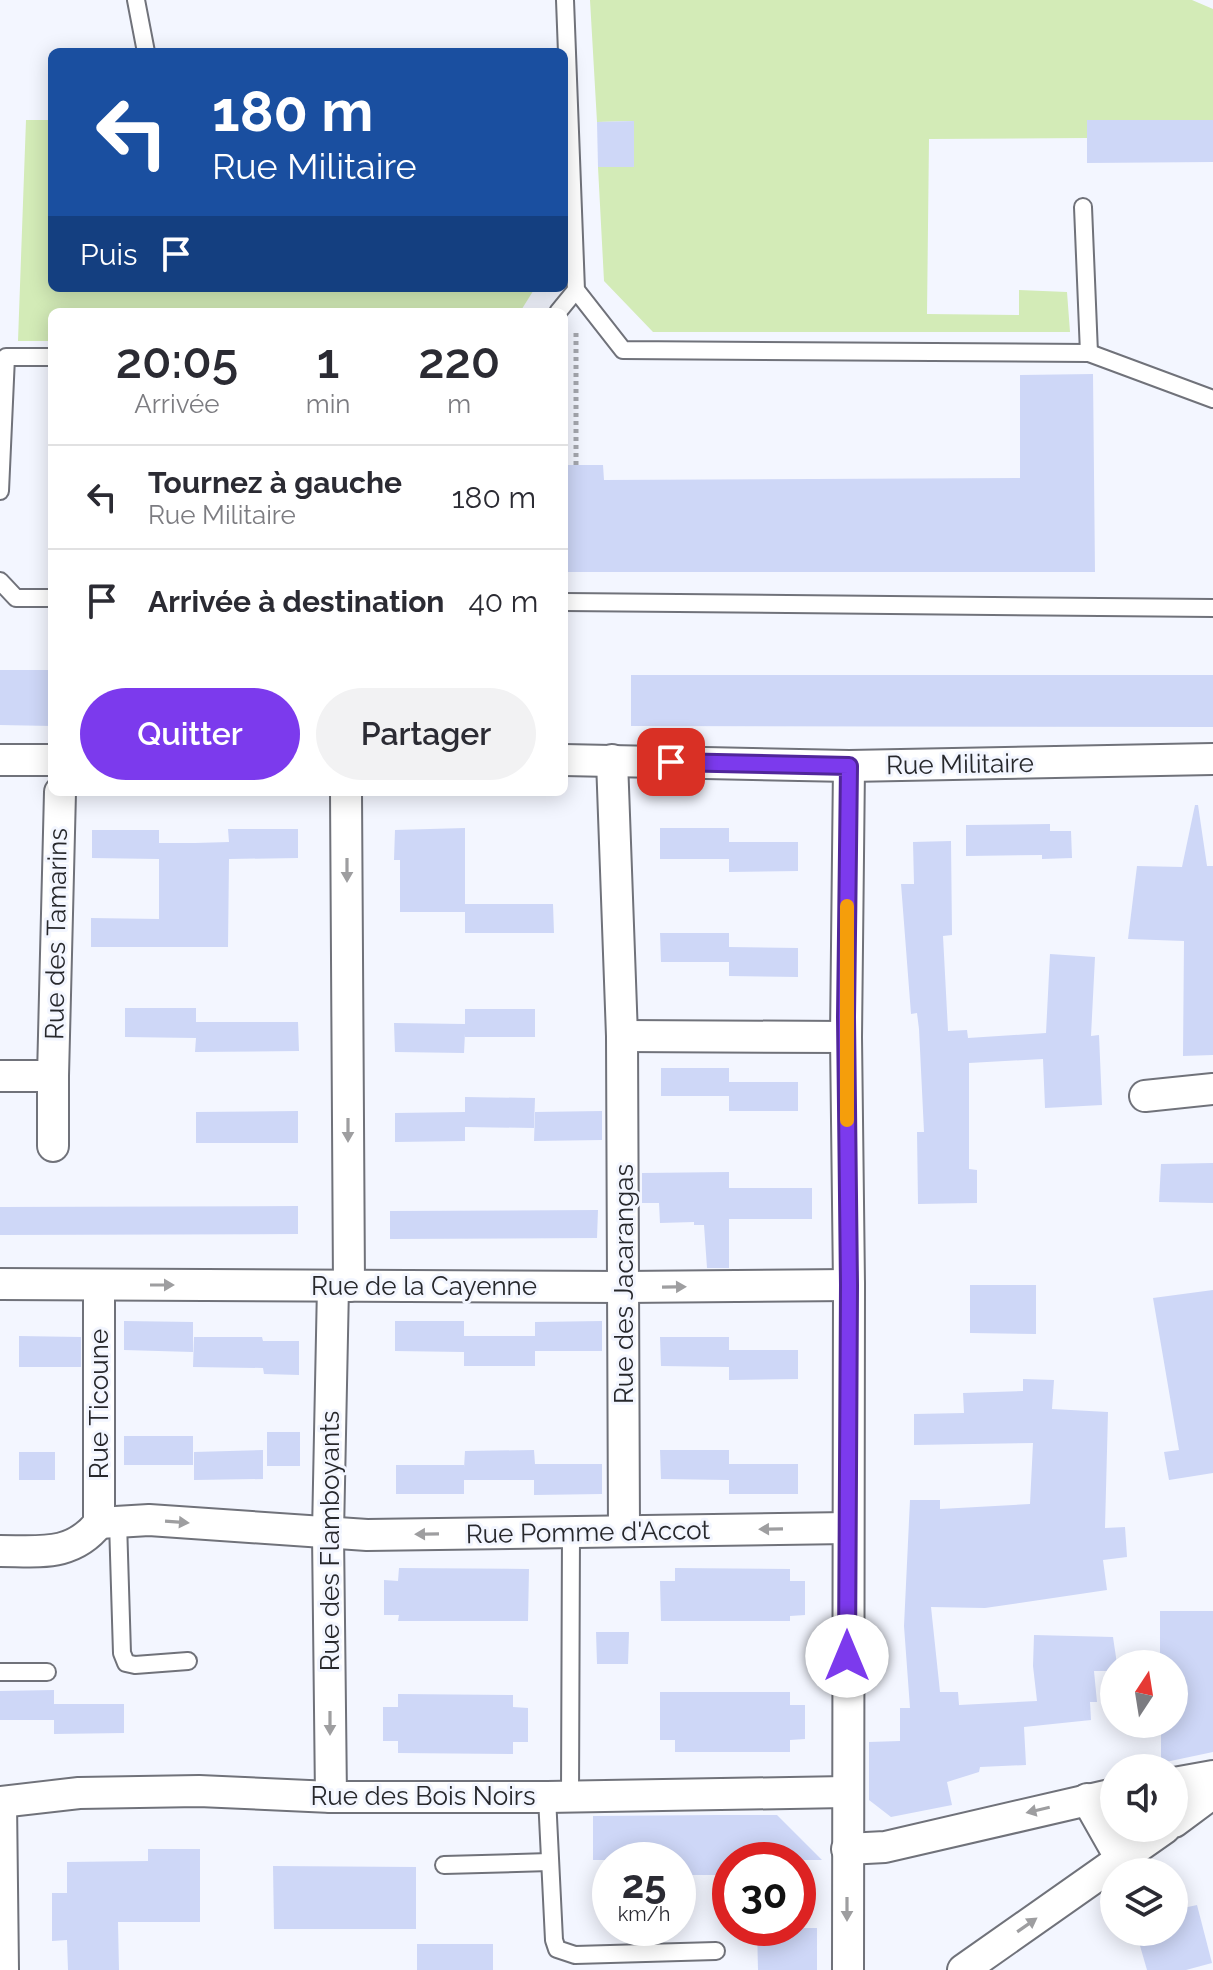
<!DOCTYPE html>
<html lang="fr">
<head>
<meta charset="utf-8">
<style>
	body { margin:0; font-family:Raleway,sans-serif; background:#f2f2f3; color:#2b2b33; height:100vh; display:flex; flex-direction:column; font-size:30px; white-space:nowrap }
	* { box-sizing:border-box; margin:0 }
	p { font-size:26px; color:#7c7c81 }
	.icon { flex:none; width:44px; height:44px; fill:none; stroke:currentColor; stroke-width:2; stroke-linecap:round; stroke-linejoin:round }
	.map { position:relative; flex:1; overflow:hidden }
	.panel { position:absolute; left:48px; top:308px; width:520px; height:488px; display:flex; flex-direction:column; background:#fff; border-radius:12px; box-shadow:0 4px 20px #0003 }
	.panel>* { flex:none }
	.banner { position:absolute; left:48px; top:48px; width:520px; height:244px; border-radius:12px; box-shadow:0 4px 20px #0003; background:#1a4fa0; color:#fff; overflow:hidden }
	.needle { width:52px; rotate:12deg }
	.controls { position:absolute; left:1100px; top:1650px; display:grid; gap:16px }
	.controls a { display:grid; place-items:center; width:88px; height:88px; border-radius:50%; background:#fff; box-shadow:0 4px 20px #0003; font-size:40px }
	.speed { position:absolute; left:592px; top:1842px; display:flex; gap:16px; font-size:40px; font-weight:700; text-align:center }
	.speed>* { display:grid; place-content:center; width:104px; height:104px; border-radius:50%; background:#fff; box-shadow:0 4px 20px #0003; line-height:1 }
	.speed small { font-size:20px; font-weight:400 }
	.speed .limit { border:12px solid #d22; background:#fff; color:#111 }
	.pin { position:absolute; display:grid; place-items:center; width:68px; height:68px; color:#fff; margin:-34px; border-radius:16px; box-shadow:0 4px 12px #0006 }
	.me { position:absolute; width:88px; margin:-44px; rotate:0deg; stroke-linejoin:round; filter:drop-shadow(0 0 6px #0008) }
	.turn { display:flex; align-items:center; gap:28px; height:168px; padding:0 32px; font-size:36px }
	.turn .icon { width:104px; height:104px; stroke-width:2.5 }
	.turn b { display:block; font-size:56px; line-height:68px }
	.then { display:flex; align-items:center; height:76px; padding:0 32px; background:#0003; gap:16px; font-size:30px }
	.eta { display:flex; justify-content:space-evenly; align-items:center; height:136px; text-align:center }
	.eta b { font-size:48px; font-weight:600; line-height:56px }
	.primary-button { display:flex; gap:16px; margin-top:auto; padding:16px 32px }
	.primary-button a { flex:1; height:92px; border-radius:48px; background:#7c3aed; color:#fff; font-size:32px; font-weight:600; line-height:92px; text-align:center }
	.primary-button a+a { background:#f2f2f3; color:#2b2b33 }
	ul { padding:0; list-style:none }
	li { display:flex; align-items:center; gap:24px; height:104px; padding:0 32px; border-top:2px solid #e1e1e2 }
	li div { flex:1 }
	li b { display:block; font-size:30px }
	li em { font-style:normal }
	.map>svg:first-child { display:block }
	.green { fill:#d3ebb7 }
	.building { fill:#ced7f7 }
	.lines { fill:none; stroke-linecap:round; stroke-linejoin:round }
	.lane-casing { stroke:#70727a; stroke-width:20 }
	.street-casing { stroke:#70727a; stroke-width:34 }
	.path { stroke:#a5a7ae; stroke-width:5; stroke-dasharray:4 4; stroke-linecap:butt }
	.lane { stroke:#fff; stroke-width:16 }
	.street { stroke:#fff; stroke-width:30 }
	.oneway { fill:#9e9ea0 }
	.route-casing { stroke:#51269a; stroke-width:20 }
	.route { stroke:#7c3aed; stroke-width:14 }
	.slow { stroke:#f59e0b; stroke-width:14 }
	.labels { text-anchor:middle; stroke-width:6; stroke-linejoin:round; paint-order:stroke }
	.street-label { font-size:26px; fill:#27282c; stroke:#f3f6ff }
</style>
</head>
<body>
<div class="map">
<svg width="1213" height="1970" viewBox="0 0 1213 1970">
	<rect width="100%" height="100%" fill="#f3f6ff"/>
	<g class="green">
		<path d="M590,0H1192L1213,9V120L1087,138L929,139L927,314L1019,315V290L1067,292L1070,332H653L604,281L598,167H634L633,121L597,122Z"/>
		<path d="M26,120H52V288H535L520,312H52V341H18Z"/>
	</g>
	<g class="building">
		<path d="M1087,120H1213V162L1087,163Z"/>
		<path d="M634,121V167H598L597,122Z"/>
		<path d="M1093,374L1095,572H564V465H603L604,480L1020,478V375Z"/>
		<path d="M0,670H52V726L0,725Z"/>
		<path d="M631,675H1213V727L631,726Z"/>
		<path d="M1195,805H1198L1207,866H1213V1055L1183,1056L1184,941L1128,939L1137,866L1182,867Z"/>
		<path d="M1050,824V831H1071L1072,858L1042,859V855L966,856V825Z"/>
		<path d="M465,828V904H553L554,933H465V912H400V860H394L395,830Z"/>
		<path d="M660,828H729V842H798V871L729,872V859H660Z"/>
		<path d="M228,829H298V858L229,859L228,947H91V918L159,919V859L92,858V830H159V843H195L229,842Z"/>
		<path d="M951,841L952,935L943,936L948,1031L967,1030L968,1038L1046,1033L1050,954L1095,957L1091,1036L1099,1035L1102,1105L1045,1108L1043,1059L969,1063V1169L977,1170V1203L918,1204L917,1132H924L919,1029L917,1013L911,1014L901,884H914L913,842Z"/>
		<path d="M660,933H729V950V947L798,948V977L729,976V962H661Z"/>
		<path d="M125,1008H196V1038V1022H298L299,1051L195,1052L196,1038L125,1037Z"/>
		<path d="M465,1009H535V1037H465V1033L464,1053L395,1052L394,1023L465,1024Z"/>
		<path d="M661,1068H729V1082H798V1111H729V1096H661Z"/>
		<path d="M465,1097L535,1098L534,1128L465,1127V1141L395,1142V1113L465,1112V1127Z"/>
		<path d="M298,1111V1143H196V1112Z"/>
		<path d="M602,1111V1140L534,1141L535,1112Z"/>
		<path d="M1213,1163V1203L1159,1202L1161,1164Z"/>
		<path d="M729,1172V1188H812V1219H729V1268H707L704,1225H694V1222L660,1223L659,1203H642V1173Z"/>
		<path d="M298,1206V1234L0,1235V1207Z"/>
		<path d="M598,1210L597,1238L390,1239V1211Z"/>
		<path d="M970,1285H1036V1334L970,1333Z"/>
		<path d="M1213,1290V1473L1169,1480L1164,1452L1179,1450L1153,1298Z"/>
		<path d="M124,1321L193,1322V1352L124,1350Z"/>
		<path d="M395,1321H464V1352L395,1351Z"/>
		<path d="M602,1321V1351H535V1366H464V1336H535V1322Z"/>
		<path d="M19,1336L81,1337V1367H19Z"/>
		<path d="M194,1337H262L263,1341H299V1375L264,1374L263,1368L193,1367Z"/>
		<path d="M660,1337H729V1350H798V1379L729,1380V1367L661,1366Z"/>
		<path d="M1023,1379L1054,1380L1052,1409L1108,1412L1105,1528L1125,1527L1127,1557L1103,1560L1107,1590L985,1608L931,1607L940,1692H958L959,1705L1037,1701L1033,1666L1034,1635L1113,1637L1117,1664H1114V1671H1094L1097,1702H1090L1091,1720L1024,1727L1026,1765L980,1767L979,1772L947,1782L952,1805L891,1817L869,1800V1742L900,1741V1708H910L904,1626L910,1500H940V1509L1030,1504L1033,1443L914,1445V1414L964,1413L963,1393L1023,1391Z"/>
		<rect x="267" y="1432" width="33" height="34"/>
		<rect x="124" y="1436" width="69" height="29"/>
		<path d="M263,1450V1479L194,1480V1452Z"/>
		<path d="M534,1450L535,1464H602V1494L534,1495V1480H464V1494H396V1465H464V1468L465,1451Z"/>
		<path d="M660,1450H729V1464H798V1494H729V1477V1480L661,1479Z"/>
		<rect x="19" y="1452" width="36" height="28"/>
		<path d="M399,1568L529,1569L528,1621H398L399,1615H384V1580L398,1581Z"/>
		<path d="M675,1568L790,1569V1581H805V1615L790,1616V1621H661L660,1581H675Z"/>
		<path d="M1160,1611H1213V1752L1161,1763V1724H1174V1664H1160Z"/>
		<path d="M596,1632H629L628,1664H597Z"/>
		<path d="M54,1690V1704H124V1733L54,1734V1720H0V1691Z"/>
		<path d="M660,1692H790V1705H805V1739L790,1740V1752H675V1740H660Z"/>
		<path d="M398,1694L513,1695V1707L528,1708V1742H513V1754L398,1753V1741H383V1707H398Z"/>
		<path d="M717,1815H777L822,1860H730V1875H678V1860H593V1816Z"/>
		<path d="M148,1849H200V1922H118L119,1970H68L67,1940L52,1941V1893H67V1862L148,1861Z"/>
		<path d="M273,1866L416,1867V1929H274Z"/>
		<path d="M1197,1905L1212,1963L1186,1970H1147L1136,1932H1174V1910Z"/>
		<path d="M757,1928H817V1970H758Z"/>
		<rect x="417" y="1944" width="76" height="26"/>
	</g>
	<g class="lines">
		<defs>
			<g id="lane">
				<path d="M136,0L146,52"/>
				<path d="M565,0L576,290L623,350L1089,353L1083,207"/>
				<path d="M558,312L576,290"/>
				<path d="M1089,353L1213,399"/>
				<path d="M0,491L6,357H52"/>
				<path d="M0,581L16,598H52"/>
				<path d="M564,602L1213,608"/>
				<path d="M118,1522L122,1653L126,1663L135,1665L188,1661"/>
				<path d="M0,1672H47"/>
				<path d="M570,1796L571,1532"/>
				<path d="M547,1797L554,1940L557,1949L575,1955L716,1951"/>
				<path d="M444,1865L550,1862"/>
			</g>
			<g id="street">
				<path d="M0,760H52"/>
				<path d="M564,760L849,766L1213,759"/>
				<path d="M612,760L622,1036L624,1531"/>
				<path d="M346,792L349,1286"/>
				<path d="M622,1036L846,1037"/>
				<path d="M0,1076H53L60,792"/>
				<path d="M53,1076V1146"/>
				<path d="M1145,1096L1213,1089"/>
				<path d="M0,1284L624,1287L849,1285"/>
				<path d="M99,1523L149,1520L367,1535L848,1528"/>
				<path d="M0,1551C40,1551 72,1557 99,1523V1285"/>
				<path d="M1174,1783L1213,1776"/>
				<path d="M331,1797L328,1533L333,1286"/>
				<path d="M1087,1799L1121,1859"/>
				<path d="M0,1802L79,1793L199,1791L331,1797H547L846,1792"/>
				<path d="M1,1802L3,1970"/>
				<path d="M1174,1822L1213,1793"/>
				<path d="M847,1849L885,1847L1114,1794"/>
				<path d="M848,1970L849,1285L846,1037L849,766"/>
				<path d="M963,1970L1165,1828"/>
			</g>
		</defs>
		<use href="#lane" class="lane-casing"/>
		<use href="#street" class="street-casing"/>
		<path class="path" d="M576,465V331"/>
		<use href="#lane" class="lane"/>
		<use href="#street" class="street"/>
	</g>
	<defs><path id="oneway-solid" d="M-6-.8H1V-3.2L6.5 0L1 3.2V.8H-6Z" transform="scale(2)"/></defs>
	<g class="oneway">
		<use href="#oneway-solid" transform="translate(347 870) rotate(90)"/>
		<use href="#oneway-solid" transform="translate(348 1130) rotate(90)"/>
		<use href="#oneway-solid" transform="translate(162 1285)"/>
		<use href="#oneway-solid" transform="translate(674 1287) rotate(-1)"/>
		<use href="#oneway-solid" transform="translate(177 1522) rotate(4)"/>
		<use href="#oneway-solid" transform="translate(771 1529) rotate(179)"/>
		<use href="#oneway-solid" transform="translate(427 1534) rotate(179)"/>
		<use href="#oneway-solid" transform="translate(330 1723) rotate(90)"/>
		<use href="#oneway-solid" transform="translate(1038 1810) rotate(167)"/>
		<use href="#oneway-solid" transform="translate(847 1909) rotate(90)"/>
		<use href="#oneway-solid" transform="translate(1027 1925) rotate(-35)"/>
	</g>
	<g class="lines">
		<defs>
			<path id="route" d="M671,762L849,766L846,1017L849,1285L847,1656"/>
		</defs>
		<use href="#route" class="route-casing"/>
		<use href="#route" class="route"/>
		<path class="slow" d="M847,1120V906"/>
	</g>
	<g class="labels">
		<g class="street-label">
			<text transform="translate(960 764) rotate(-1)" y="9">Rue Militaire</text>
			<text transform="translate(56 934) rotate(-89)" y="9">Rue des Tamarins</text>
			<text transform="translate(624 1284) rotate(-90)" y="9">Rue des Jacarangas</text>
			<text x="424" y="1295">Rue de la Cayenne</text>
			<text transform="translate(99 1404) rotate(-90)" y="9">Rue Ticoune</text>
			<text transform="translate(588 1532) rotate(-1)" y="9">Rue Pomme d'Accot</text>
			<text transform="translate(330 1541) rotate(-90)" y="9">Rue des Flamboyants</text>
			<text x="423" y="1805">Rue des Bois Noirs</text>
		</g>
	</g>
</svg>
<div class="controls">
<a><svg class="needle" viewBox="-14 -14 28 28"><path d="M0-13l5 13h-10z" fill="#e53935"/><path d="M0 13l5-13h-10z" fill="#7c7c81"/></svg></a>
<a><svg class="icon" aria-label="sound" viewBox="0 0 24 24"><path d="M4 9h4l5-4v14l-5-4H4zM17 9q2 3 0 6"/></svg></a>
<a><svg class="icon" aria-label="layers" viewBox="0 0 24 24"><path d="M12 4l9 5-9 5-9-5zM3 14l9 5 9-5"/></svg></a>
</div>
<div class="speed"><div>25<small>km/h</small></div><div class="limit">30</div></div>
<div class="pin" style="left:671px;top:762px;background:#d93025"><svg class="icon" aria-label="arrive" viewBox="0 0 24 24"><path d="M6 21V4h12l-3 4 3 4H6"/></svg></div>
<svg class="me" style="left:847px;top:1656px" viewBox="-20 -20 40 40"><circle r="19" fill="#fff"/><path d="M0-13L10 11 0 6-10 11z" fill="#7c3aed"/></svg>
<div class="banner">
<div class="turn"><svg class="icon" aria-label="left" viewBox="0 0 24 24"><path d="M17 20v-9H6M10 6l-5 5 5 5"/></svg><div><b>180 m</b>Rue Militaire</div></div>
<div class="then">Puis<svg class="icon" aria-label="arrive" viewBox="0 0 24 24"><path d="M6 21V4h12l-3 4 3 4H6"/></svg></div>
</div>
<section class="panel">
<div class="eta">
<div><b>20:05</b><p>Arrivée</p></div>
<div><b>1</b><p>min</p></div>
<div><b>220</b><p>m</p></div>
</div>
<ul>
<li><svg class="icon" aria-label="left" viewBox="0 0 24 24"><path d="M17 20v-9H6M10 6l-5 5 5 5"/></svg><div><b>Tournez à gauche</b><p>Rue Militaire</p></div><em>180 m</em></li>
<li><svg class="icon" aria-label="arrive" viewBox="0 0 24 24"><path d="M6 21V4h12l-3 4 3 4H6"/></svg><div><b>Arrivée à destination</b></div><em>40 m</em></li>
</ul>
<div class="primary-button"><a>Quitter</a><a>Partager</a></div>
</section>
</div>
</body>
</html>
